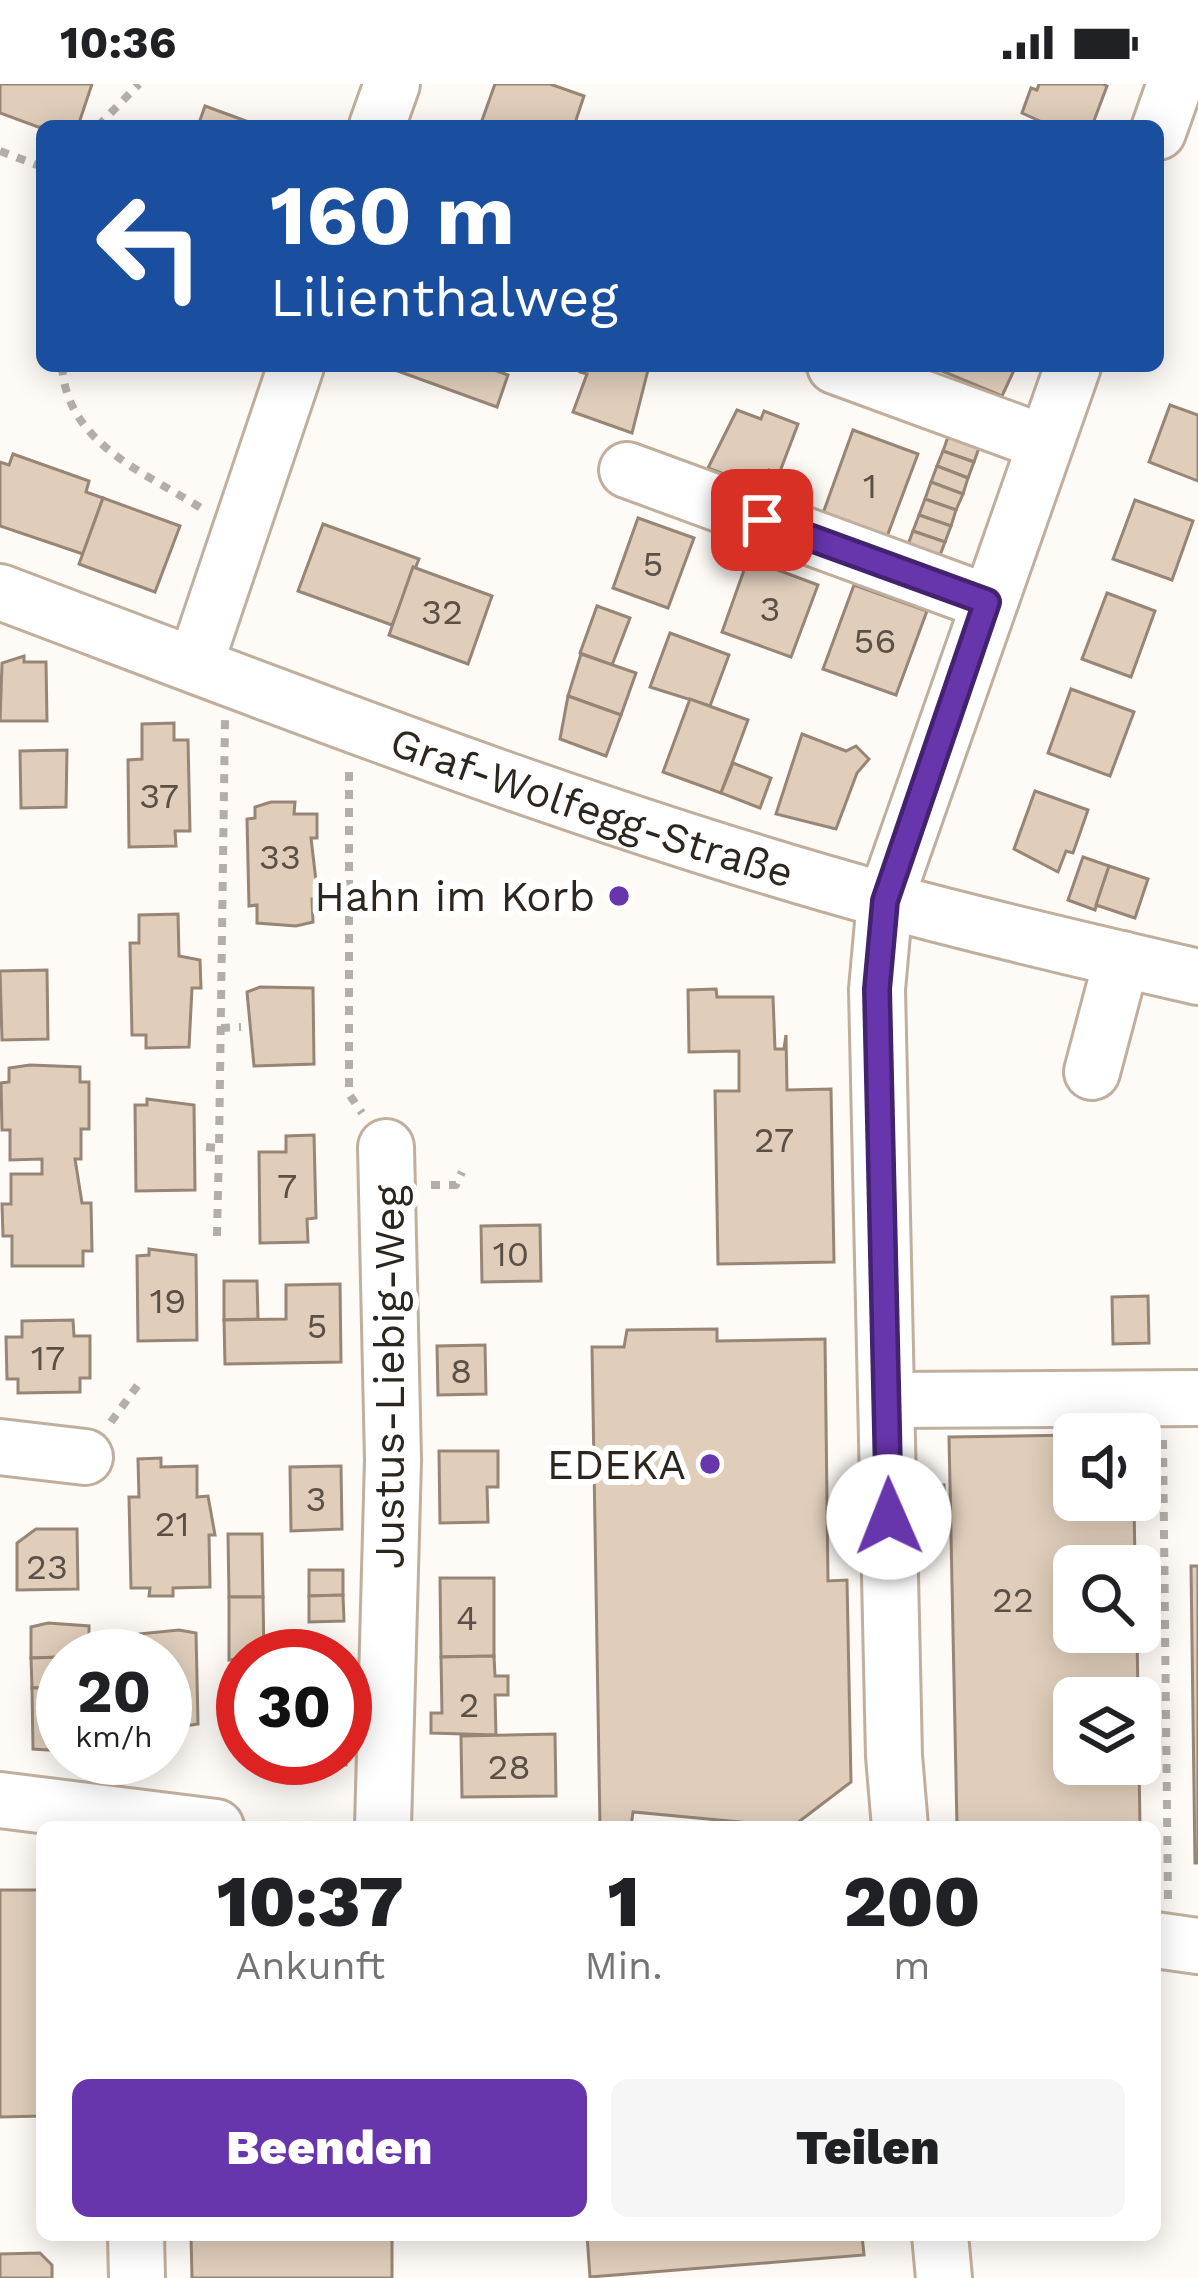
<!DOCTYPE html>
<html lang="de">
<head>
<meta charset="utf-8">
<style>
	body { margin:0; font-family:"Work Sans",sans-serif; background:#f6f6f6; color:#202124; height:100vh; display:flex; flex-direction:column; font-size:45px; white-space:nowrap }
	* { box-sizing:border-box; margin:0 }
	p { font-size:39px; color:#757577 }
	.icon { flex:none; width:66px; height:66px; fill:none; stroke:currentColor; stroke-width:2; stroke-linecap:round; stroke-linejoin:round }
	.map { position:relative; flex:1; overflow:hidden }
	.drawer { position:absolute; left:36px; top:1737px; width:1125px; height:420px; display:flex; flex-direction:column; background:#fff; border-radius:18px; box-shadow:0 6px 30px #0003 }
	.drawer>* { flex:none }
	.banner { position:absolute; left:36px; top:36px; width:1128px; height:252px; border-radius:18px; box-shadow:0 6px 30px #0003; background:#1a4fa0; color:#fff; overflow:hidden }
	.buttons { position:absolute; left:1053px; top:1329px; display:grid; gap:24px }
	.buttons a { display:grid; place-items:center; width:108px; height:108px; border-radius:18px; background:#fff; box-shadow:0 6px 30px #0003; font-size:60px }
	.speed { position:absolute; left:36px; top:1545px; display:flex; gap:24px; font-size:60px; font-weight:700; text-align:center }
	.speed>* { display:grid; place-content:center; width:156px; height:156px; border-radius:50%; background:#fff; box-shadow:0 6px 30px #0003; line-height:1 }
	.speed small { font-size:30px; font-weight:400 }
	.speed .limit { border:18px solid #d22; background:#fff; color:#111 }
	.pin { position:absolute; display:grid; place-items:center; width:102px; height:102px; color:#fff; margin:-51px; border-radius:24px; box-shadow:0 6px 18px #0006 }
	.me { position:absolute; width:132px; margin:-66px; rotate:359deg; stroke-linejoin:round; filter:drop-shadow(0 0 9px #0008) }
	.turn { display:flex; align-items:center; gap:42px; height:252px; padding:0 36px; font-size:54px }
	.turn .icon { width:156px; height:156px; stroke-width:2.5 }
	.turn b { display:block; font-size:84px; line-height:102px }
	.eta { display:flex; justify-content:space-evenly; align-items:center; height:204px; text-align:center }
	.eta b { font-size:72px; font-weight:800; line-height:84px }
	.button { display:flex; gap:24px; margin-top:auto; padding:24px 36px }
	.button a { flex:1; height:138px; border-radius:18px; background:#6735ac; color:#fff; font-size:48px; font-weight:800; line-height:138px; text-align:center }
	.button a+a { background:#f6f6f6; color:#202124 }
	.status { display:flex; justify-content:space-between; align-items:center; height:84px; padding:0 60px; background:#fff; direction:ltr }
	.status svg { height:33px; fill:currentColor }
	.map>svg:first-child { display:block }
	.building { fill:#e0cebb; stroke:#978675; stroke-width:3 }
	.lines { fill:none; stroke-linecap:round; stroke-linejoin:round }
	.minor-casing { stroke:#c1af9d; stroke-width:60 }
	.path { stroke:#b3aea9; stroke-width:8; stroke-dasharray:9 9; stroke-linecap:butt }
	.minor { stroke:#fff; stroke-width:54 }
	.route-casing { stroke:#432270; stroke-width:30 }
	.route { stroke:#6735ac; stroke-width:21 }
	.poi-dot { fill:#6735ac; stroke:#fff; stroke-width:4.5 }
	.labels { text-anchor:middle; stroke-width:12; stroke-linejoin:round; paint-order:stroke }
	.number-label { font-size:36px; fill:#5a5046 }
	.street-label { font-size:42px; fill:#2d261f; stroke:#fff }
	.poi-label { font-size:42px; fill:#2d261f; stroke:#fff; text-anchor:end }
</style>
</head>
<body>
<div class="status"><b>10:36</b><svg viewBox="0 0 49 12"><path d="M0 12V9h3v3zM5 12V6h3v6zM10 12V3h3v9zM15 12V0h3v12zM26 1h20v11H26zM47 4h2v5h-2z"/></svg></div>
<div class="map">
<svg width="1198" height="2194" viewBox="0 0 1198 2194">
	<rect width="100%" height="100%" fill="#fefaf6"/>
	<g class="building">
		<path d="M0,0H92L78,42L38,43L0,29Z"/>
		<path d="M495,0H550L584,12L574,42H480Z"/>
		<path d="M1039,0H1103L1107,2L1092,42H1051L1022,29L1031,4L1037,6Z"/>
		<path d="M205,22L260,42H198Z"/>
		<path d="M384,282H483L508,291L497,323Z"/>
		<path d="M582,282H649L632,349L573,328L587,290L580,288Z"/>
		<path d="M930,282H1016L1002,312Z"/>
		<path d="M1170,321L1198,331V397L1149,378Z"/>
		<path d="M737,326L761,335L764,327L798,340L779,390L769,386L762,404L708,384Z"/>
		<path d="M853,346L918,370L886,455L822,432Z"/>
		<path d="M949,350L980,361L974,378L943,367Z"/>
		<path d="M943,367L974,378L968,394L937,382Z"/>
		<path d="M13,370L89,397L86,408L103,414L83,470L0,442V378L9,381Z"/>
		<path d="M937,382L968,394L963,410L931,398Z"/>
		<path d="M931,398L963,410L956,426L925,415Z"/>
		<path d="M103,414L180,442L155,508L79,480Z"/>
		<path d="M925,415L956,426L951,442L919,431Z"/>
		<path d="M1135,416L1193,437L1172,496L1113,475Z"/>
		<path d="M919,431L951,442L945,458L913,447Z"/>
		<path d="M638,434L694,454L668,524L613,504Z"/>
		<path d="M323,440L419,475L392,541L298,507Z"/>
		<path d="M913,447L945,458L939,474L907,463Z"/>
		<path d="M748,475L818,501L791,573L722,548Z"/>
		<path d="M413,483L492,512L468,580L389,551Z"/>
		<path d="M854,501L927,527L896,611L823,585Z"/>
		<path d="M1107,509L1155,527L1131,593L1082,575Z"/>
		<path d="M597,522L630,534L612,581L580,569Z"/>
		<path d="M670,549L729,571L710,622L650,603Z"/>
		<path d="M581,570L636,589L621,631L568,612Z"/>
		<path d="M24,572V578H46L47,637H0L2,579Z"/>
		<path d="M1071,605L1134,628L1110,692L1048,669Z"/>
		<path d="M568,612L621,631L606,672L560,655Z"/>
		<path d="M690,615L748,636L721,709L663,688Z"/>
		<path d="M174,639V656H188L190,747H175L176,762L129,763L128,676L142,675V640Z"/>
		<path d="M802,650L846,667L856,662L869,675L857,689L836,745L776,730Z"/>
		<path d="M67,666L66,723L21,724L20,667Z"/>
		<path d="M733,679L771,694L760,724L721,709Z"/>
		<path d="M1035,707L1088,726L1073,769L1066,767L1058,788L1014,765Z"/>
		<path d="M271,718H295L294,730H317V754H311L318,814L312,815L313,838L296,842L257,839V821L249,822L247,735L255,734V723Z"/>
		<path d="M1083,773L1109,782L1095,826L1068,816Z"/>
		<path d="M1109,782L1148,795L1135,834L1096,821Z"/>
		<path d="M178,830L179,872L200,876L201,904H192L189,963L146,964V951H132L130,859H139V831Z"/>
		<path d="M47,886L48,955L2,956L0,887Z"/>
		<path d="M260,903L313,904L314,980L254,982L247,908Z"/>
		<path d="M716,905L717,913H773L775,965H784L786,951L787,1006L831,1005L834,1178L718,1180L715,1007H739V967L689,968L688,906Z"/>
		<path d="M30,981L80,983V998H89V1045H81V1075H75L82,1119H91L92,1167H83V1182H12V1152H3L2,1120H11V1090H42V1075L10,1076V1046H2L1,999L9,998V984Z"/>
		<path d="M147,1015L194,1021L195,1106L136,1107L135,1021H147Z"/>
		<path d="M314,1051L316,1134L307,1135L308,1158L260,1159L259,1068H286V1052Z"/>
		<path d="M540,1141L541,1197L482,1198L481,1142Z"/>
		<path d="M149,1165L196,1171L197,1256L138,1257L137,1172L149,1171Z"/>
		<path d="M224,1197H257L258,1235L224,1236Z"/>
		<path d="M340,1200L341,1278L225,1280L224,1236L286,1235V1201Z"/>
		<path d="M1148,1212L1149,1259L1113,1260L1112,1213Z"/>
		<path d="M73,1236L74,1252H90V1294H80V1308L18,1309V1295H7L6,1253H22V1237Z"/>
		<path d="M717,1245V1257L825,1255L828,1497L847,1496L851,1698L792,1743L633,1728L631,1743H600L592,1263H624L627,1246Z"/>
		<path d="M485,1261L486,1310L438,1311L437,1262Z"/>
		<path d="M1074,1351V1416H1134L1135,1482H1074V1548H1137L1138,1614H1074V1680H1139L1140,1743H957L949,1353Z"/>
		<path d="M439,1367H498V1403H487L488,1438L440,1439Z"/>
		<path d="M161,1374V1383L197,1382V1413L208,1412L215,1451H209L210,1503L173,1504V1512H149L150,1504H131L129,1413H139L138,1375Z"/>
		<path d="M341,1382L342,1445L291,1447L290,1383Z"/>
		<path d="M927,1401H944L945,1425L928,1426Z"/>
		<path d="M36,1445H77L78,1505L17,1506V1459Z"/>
		<path d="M228,1450H262L263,1513H229Z"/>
		<path d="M1191,1482H1198V1779H1195Z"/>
		<path d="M309,1486H343V1511L309,1512Z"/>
		<path d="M440,1494H494V1572L441,1573Z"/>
		<path d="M343,1511L344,1537L309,1538V1512Z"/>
		<path d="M229,1513H263L264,1572L229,1576Z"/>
		<path d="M48,1539L89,1542V1572L31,1574V1543Z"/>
		<path d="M179,1546L196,1549L198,1640L165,1645V1572H138V1550Z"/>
		<path d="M494,1572L495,1592H508V1611H495L496,1651L431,1649V1629H442L441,1573Z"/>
		<path d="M63,1573V1603L32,1604L31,1574Z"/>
		<path d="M63,1603V1667L33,1665L32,1604Z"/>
		<path d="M345,1624L346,1681H296V1674H345Z"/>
		<path d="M555,1650L556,1712L462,1713L461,1652Z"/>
		<path d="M0,1806H42V2032L0,2033Z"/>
		<path d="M191,2151H392V2194H192Z"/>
		<path d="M587,2151H862L864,2171L590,2193Z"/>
		<path d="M40,2169L52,2181V2194H0V2170Z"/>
	</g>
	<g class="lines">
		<defs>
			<g id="minor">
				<path d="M377,42L392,0"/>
				<path d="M1158,48L1175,0"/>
				<path d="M835,282L1045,359"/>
				<path d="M627,386L987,518"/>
				<path id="s1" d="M0,508C292,618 586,734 888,817C990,845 1095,869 1198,893"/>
				<path d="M195,581L296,282"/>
				<path d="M1092,988L1122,875"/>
				<path d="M887,1316L1198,1314"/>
				<path d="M0,1363L85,1373"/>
				<path d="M0,1716L216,1743"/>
				<path d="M383,1743L393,1376L386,1063"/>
				<path d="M900,1743L894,1672L877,905L885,817L1073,282"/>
				<path d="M1155,1856L1198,1862"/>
				<path d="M136,2151L137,2194"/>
				<path d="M940,2151L944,2194"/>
			</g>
		</defs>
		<use href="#minor" class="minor-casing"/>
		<g class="path">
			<path d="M98,42L139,0"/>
			<path d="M0,67L42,83"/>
			<path d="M62,282C67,361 147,389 204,426"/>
			<path d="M349,688V1010L362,1029"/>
			<path d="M221,944L241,943"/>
			<path d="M206,1063L219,1064L225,636"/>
			<path d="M431,1101H456L462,1088"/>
			<path d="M217,1152L219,1064"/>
			<path d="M111,1338L140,1298"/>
			<path d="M1163,1356L1168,1815"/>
		</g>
		<use href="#minor" class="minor"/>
	</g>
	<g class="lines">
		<defs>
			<path id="route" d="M762,436L987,518L885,817L877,905L889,1433"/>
		</defs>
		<use href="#route" class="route-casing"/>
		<use href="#route" class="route"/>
	</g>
	<g class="poi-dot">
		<circle cx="619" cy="812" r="12"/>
		<circle cx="710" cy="1380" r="12"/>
	</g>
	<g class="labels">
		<g class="number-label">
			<text x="870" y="414">1</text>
			<text x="653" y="492">5</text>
			<text x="770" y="537">3</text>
			<text x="442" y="540">32</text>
			<text x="875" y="569">56</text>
			<text x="159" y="724">37</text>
			<text x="280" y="785">33</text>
			<text x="774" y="1068">27</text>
			<text x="287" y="1114">7</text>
			<text x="511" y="1182">10</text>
			<text x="168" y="1229">19</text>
			<text x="317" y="1254">5</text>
			<text x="48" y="1286">17</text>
			<text x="461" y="1299">8</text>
			<text x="316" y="1427">3</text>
			<text x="172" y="1452">21</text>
			<text x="47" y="1495">23</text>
			<text x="1013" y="1528">22</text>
			<text x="467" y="1546">4</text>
			<text x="469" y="1633">2</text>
			<text x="509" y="1695">28</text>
		</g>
		<g class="street-label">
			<text dy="15" stroke="none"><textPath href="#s1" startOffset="630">Graf-Wolfegg-Straße</textPath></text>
			<text transform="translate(389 1293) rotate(-90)" y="15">Justus-Liebig-Weg</text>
		</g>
		<g class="poi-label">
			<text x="595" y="827">Hahn im Korb</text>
			<text x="686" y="1395">EDEKA</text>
		</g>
	</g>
</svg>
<div class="buttons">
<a><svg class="icon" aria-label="sound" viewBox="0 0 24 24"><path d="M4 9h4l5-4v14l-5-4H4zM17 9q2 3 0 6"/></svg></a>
<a><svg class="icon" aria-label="search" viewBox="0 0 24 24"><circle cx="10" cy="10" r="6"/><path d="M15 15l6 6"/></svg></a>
<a><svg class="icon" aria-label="layers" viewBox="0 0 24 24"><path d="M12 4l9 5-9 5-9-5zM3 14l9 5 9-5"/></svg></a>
</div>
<div class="speed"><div>20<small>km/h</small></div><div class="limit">30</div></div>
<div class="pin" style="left:762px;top:436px;background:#d93025"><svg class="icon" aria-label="arrive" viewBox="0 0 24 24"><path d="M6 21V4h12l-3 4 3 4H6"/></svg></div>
<svg class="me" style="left:889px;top:1433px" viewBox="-20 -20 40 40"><circle r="19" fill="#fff"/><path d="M0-13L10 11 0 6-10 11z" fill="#6735ac"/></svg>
<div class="banner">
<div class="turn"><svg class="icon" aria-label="left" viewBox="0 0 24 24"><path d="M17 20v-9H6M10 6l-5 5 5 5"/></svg><div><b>160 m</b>Lilienthalweg</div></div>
</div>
<section class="drawer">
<div class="eta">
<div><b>10:37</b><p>Ankunft</p></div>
<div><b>1</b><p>Min.</p></div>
<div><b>200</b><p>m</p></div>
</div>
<div class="button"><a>Beenden</a><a>Teilen</a></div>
</section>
</div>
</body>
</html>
